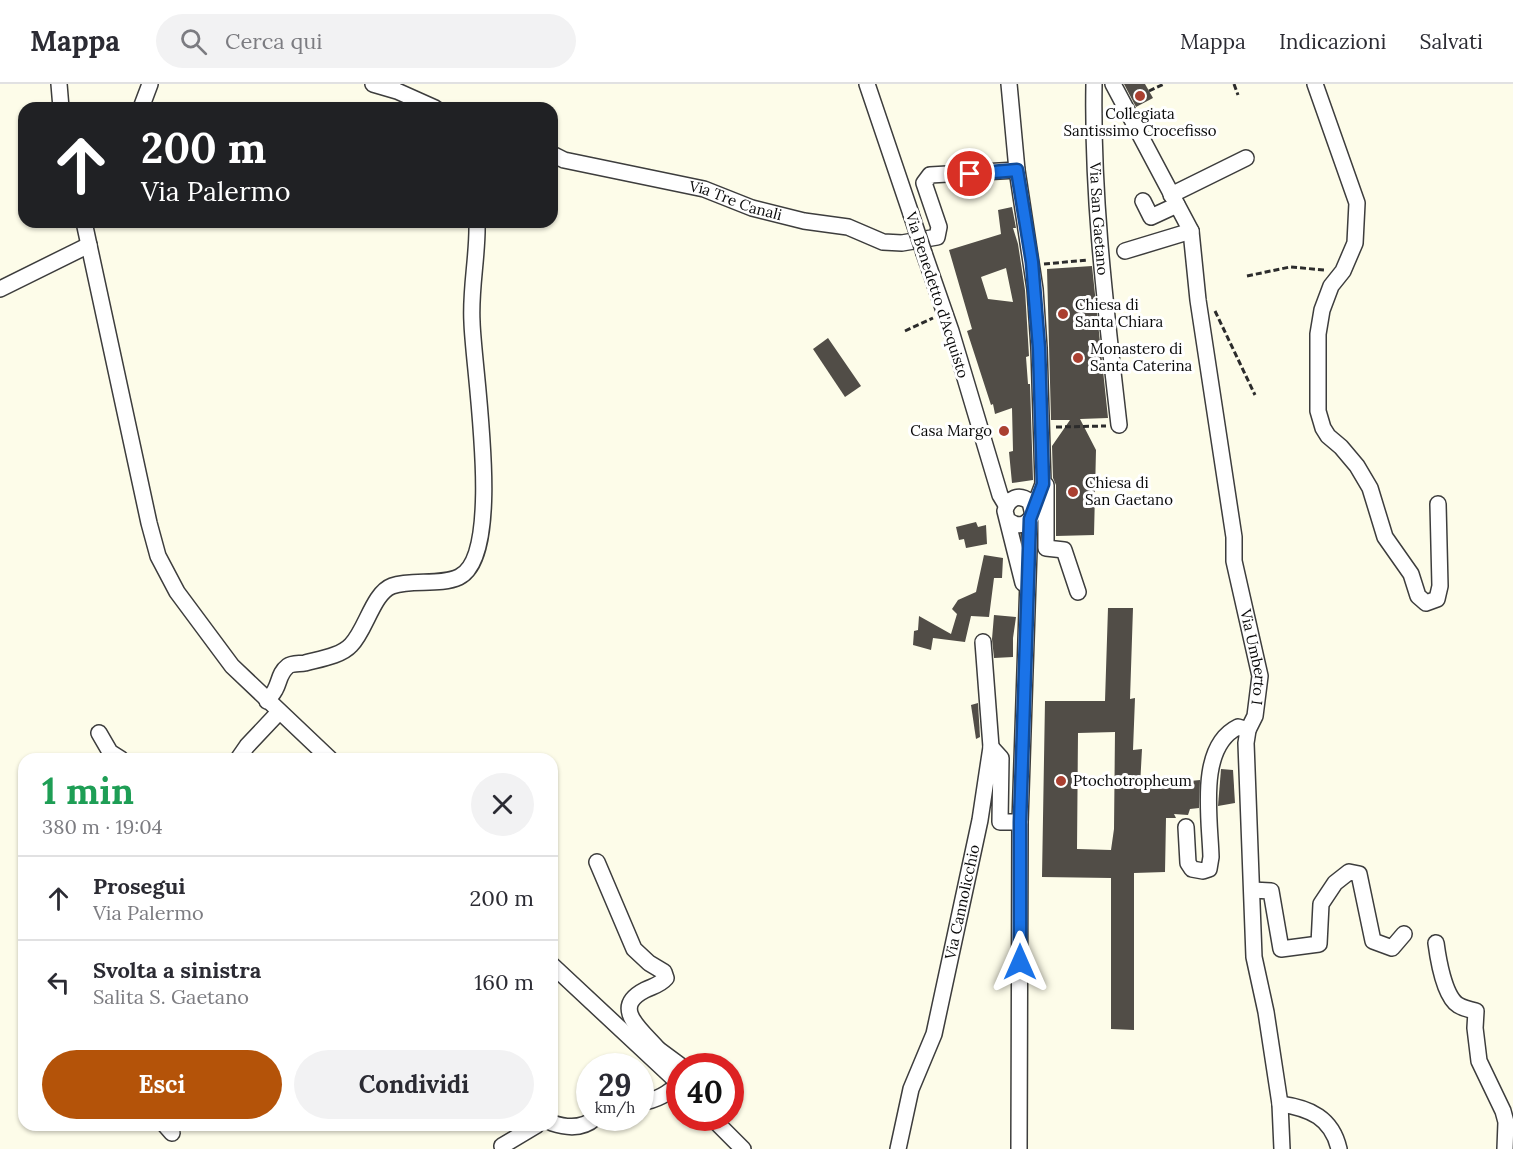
<!DOCTYPE html>
<html lang="it">
<head>
<meta charset="utf-8">
<style>
	body { margin:0; font-family:Lora,serif; background:#f2f2f3; color:#2b2b33; height:100vh; display:flex; flex-direction:column; font-size:22px; white-space:nowrap }
	* { box-sizing:border-box; margin:0 }
	p { font-size:20px; color:#7c7c81 }
	.icon { flex:none; width:33px; height:33px; fill:none; stroke:currentColor; stroke-width:2; stroke-linecap:round; stroke-linejoin:round }
	.map { position:relative; flex:1; overflow:hidden }
	.details { position:absolute; left:18px; top:669px; width:540px; height:378px; display:flex; flex-direction:column; background:#fff; border-radius:18px; box-shadow:0 2px 4px #0004 }
	.details>* { flex:none }
	.banner { position:absolute; left:18px; top:18px; width:540px; height:126px; border-radius:18px; box-shadow:0 2px 4px #0004; background:#202124; color:#fff; overflow:hidden }
	.speed { position:absolute; left:576px; top:969px; display:flex; gap:12px; font-size:30px; font-weight:700; text-align:center }
	.speed>* { display:grid; place-content:center; width:78px; height:78px; border-radius:50%; background:#fff; box-shadow:0 2px 4px #0004; line-height:1 }
	.speed small { font-size:15px; font-weight:400 }
	.speed .limit { border:9px solid #d22; background:#fff; color:#111 }
	.pin { position:absolute; display:grid; place-items:center; width:51px; height:51px; color:#fff; margin:-26px; border:3px solid #fff; border-radius:50%; box-shadow:0 2px 6px #0007 }
	.me { position:absolute; width:66px; margin:-33px; rotate:0deg; stroke-linejoin:round; filter:drop-shadow(0 0 4px #0008) }
	.turn { display:flex; align-items:center; gap:21px; height:126px; padding:0 24px; font-size:27px }
	.turn .icon { width:78px; height:78px; stroke-width:2.5 }
	.turn b { display:block; font-size:42px; line-height:51px }
	.round { display:grid; place-items:center; flex:none; width:63px; height:63px; border-radius:32px; background:#f2f2f3 }
	.overview { display:flex; align-items:center; justify-content:space-between; height:102px; padding:0 24px }
	h1 { font-size:36px; font-weight:800; line-height:45px; color:#1e9e55 }
	.action { display:flex; gap:12px; margin-top:auto; padding:12px 24px }
	.action a { flex:1; height:69px; border-radius:36px; background:#b45309; color:#fff; font-size:24px; font-weight:800; line-height:69px; text-align:center }
	.action a+a { background:#f2f2f3; color:#2b2b33 }
	ul { padding:0; list-style:none }
	li { display:flex; align-items:center; gap:18px; height:84px; padding:0 24px; border-top:2px solid #e1e1e2 }
	li div { flex:1 }
	li b { display:block; font-size:22px }
	li em { font-style:normal }
	header { display:flex; align-items:center; gap:36px; box-sizing:border-box; height:84px; padding:0 30px; background:#fff; border-bottom:2px solid #e1e1e2 }
	header strong { font-size:28px }
	nav { display:flex; gap:33px; margin-inline-start:auto; font-size:21px }
	.search { width:420px; height:54px; background:#f2f2f3; display:flex; align-items:center; gap:15px; box-sizing:border-box; padding:0 21px; border-radius:33px; color:#7c7c81; font-size:22px }
	.map>svg:first-child { display:block }
	.building { fill:#514d47; fill-rule:evenodd }
	.lines { fill:none; stroke-linecap:round; stroke-linejoin:round }
	.minor-casing { stroke:#3d3d3d; stroke-width:18 }
	.path { stroke:#2c2c2c; stroke-width:3; stroke-dasharray:6 3; stroke-linecap:butt }
	.minor { stroke:#fff; stroke-width:15 }
	.minor-bridge-casing { stroke:#3d3d3d; stroke-width:18; stroke-linecap:butt }
	.minor-bridge { stroke:#fff; stroke-width:15 }
	.route-casing { stroke:#114b97; stroke-width:15 }
	.route { stroke:#1a73e8; stroke-width:10 }
	.poi-dot { fill:#aa4031; stroke:#fff; stroke-width:2 }
	.labels { text-anchor:middle; stroke-width:6; stroke-linejoin:round; paint-order:stroke }
	.poi-label { font-size:15px; fill:#0a0a0a; stroke:#fff; text-anchor:start }
	.street-label { font-size:15px; fill:#0a0a0a; stroke:#fff }
</style>
</head>
<body>
<header>
<strong>Mappa</strong>
<div class="search"><svg class="icon" aria-label="search" viewBox="0 0 24 24"><circle cx="10" cy="10" r="6"/><path d="M15 15l6 6"/></svg>Cerca qui</div>
<nav><a>Mappa</a><a>Indicazioni</a><a>Salvati</a></nav>
</header>
<div class="map">
<svg width="1513" height="1065" viewBox="0 0 1513 1065">
	<rect width="100%" height="100%" fill="#fdfce9"/>
	<g class="building">
		<path d="M1124,0H1145L1153,14L1136,23Z"/>
		<path d="M1012,123L1016,144H1013L1018,160L1025,206L1029,272L1026,273L1028,300H1030L1033,396L1012,399L1009,368L1013,367L1012,324L995,330L993,320L991,321L967,247L972,245L949,166L1001,150L998,126ZM1006,184L1013,218L988,215L981,193Z"/>
		<path d="M1092,182L1108,334L1080,335L1096,366L1094,451L1056,452V401L1053,394L1052,362L1070,336H1051L1047,185Z"/>
		<path d="M828,254L861,302L845,313L813,265Z"/>
		<path d="M976,438L978,443L986,441L987,460L966,464L964,455L959,456L956,443Z"/>
		<path d="M984,471L1003,474L1002,494H994L989,533L971,532L965,558L933,554L931,566L913,561L914,547L918,546L919,532L951,550L957,530L952,525L958,516L976,508Z"/>
		<path d="M1108,524H1133L1130,615L1135,614L1133,666L1142,665L1140,702L1200,696L1199,724L1190,725L1188,731L1174,730L1176,734H1166L1165,788L1134,789V946L1111,945V794L1042,793L1045,617H1105ZM1115,648L1114,745L1111,766L1077,765L1078,649Z"/>
		<path d="M994,531L1016,533L1013,554V573L994,574L992,555Z"/>
		<path d="M978,619L980,653L976,655L971,621Z"/>
		<path d="M1221,685L1233,686L1235,719L1218,722Z"/>
	</g>
	<g class="lines">
		<defs>
			<g id="minor">
				<path d="M59,0L61,24"/>
				<path d="M373,0L397,7L435,24"/>
				<path d="M867,0L911,130"/>
				<path d="M1009,0L1017,86L1035,205L1039,264L1043,400L1033,426"/>
				<path id="s1" d="M1094,0C1092,116 1106,226 1119,341"/>
				<path id="s2" d="M1113,0L1191,147L1198,216L1234,453V477L1260,592L1255,632L1248,646L1246,659L1254,873L1266,928L1280,1020L1282,1065"/>
				<path d="M1315,0L1357,119L1355,159L1343,187L1331,202L1322,226L1318,250V327L1323,344L1328,352L1341,363L1357,382L1370,404L1385,453L1411,490L1418,512L1426,519L1437,515L1440,502L1438,420"/>
				<path d="M141,24L150,0"/>
				<path id="s3" d="M552,70L564,76L704,105L752,124L804,137L848,143L883,158L902,159L937,153L939,143L924,99L930,91L1017,86"/>
				<path d="M1171,111L1246,74"/>
				<path d="M1143,117L1151,133L1177,121"/>
				<path d="M84,138L149,439L158,472L177,508L232,582L330,675"/>
				<path d="M1125,167L1191,147"/>
				<path d="M924,169L951,247L1000,411L1006,421"/>
				<path d="M0,205L89,161"/>
				<path d="M1046,401V464L1064,466L1078,508"/>
				<path d="M1009,437C1019,444 1027,441 1033,431L1030,418C1019,409 1008,414 1005,427L1023,499"/>
				<path d="M983,558L991,663"/>
				<path d="M267,617C270,613 273,610 275,606C280,597 279,589 288,582C292,579 300,580 305,579C320,575 341,572 351,561C366,546 373,509 392,502C412,495 440,502 459,493C505,471 473,285 472,238C470,205 478,171 477,138"/>
				<path d="M99,649L110,668L121,675"/>
				<path d="M238,675L247,662L279,628"/>
				<path d="M1186,743L1188,779L1192,785L1203,787L1209,785L1211,773C1210,735 1197,663 1238,643L1248,646"/>
				<path d="M597,778L634,865L649,879L664,888L666,894C660,901 653,902 645,906C610,924 642,946 658,965"/>
				<path d="M1252,806L1271,807L1281,865L1319,860L1321,820L1335,799L1349,788L1359,790L1373,857L1392,864L1404,850"/>
				<path d="M1436,859C1438,874 1444,912 1458,921C1463,924 1471,926 1476,927L1475,944L1479,977L1503,1027L1506,1038L1505,1065"/>
				<path d="M552,881L672,993"/>
				<path d="M653,971L658,965L681,982"/>
				<path d="M640,1019C657,1016 668,1010 680,998"/>
				<path d="M1280,1020C1310,1024 1332,1034 1339,1065"/>
				<path d="M712,1034L743,1065"/>
				<path d="M552,1039C567,1044 583,1045 595,1034"/>
				<path d="M165,1041L172,1049"/>
				<path d="M502,1062L537,1041"/>
				<path id="s4" d="M898,1065L911,1005L934,950L980,736L991,663L1001,674L1000,738H1020"/>
				<path d="M1019,1065L1020,738L1030,435"/>
			</g>
		</defs>
		<use href="#minor" class="minor-casing"/>
		<g class="path">
			<path d="M1234,0L1238,11"/>
			<path d="M1149,7L1164,0"/>
			<path d="M1044,180L1088,176"/>
			<path d="M1247,192L1290,183L1325,186"/>
			<path d="M1215,227L1255,311"/>
			<path d="M905,247L933,234"/>
			<path d="M1056,343L1106,342"/>
		</g>
		<use href="#minor" class="minor"/>
		<defs>
			<g id="minor-bridge">
				<path d="M911,130L924,169"/>
				<path d="M672,993L680,1001"/>
			</g>
		</defs>
		<use href="#minor-bridge" class="minor-bridge-casing"/>
		<use href="#minor-bridge" class="minor-bridge"/>
	</g>
	<g class="lines">
		<defs>
			<path id="route" d="M970,90L1017,86L1032,178L1039,264L1043,400L1030,435L1020,738V878"/>
		</defs>
		<use href="#route" class="route-casing"/>
		<use href="#route" class="route"/>
	</g>
	<g class="poi-dot">
		<circle cx="1140" cy="12" r="6"/>
		<circle cx="1063" cy="230" r="6"/>
		<circle cx="1078" cy="274" r="6"/>
		<circle cx="1004" cy="347" r="6"/>
		<circle cx="1073" cy="408" r="6"/>
		<circle cx="1061" cy="697" r="6"/>
	</g>
	<g class="labels">
		<g class="poi-label">
			<text x="1140" y="35" text-anchor="middle">Collegiata<tspan x="1140" dy="17">Santissimo Crocefisso</tspan></text>
			<text x="1075" y="226">Chiesa di<tspan x="1075" dy="17">Santa Chiara</tspan></text>
			<text x="1090" y="270">Monastero di<tspan x="1090" dy="17">Santa Caterina</tspan></text>
			<text x="992" y="352" text-anchor="end">Casa Margo</text>
			<text x="1085" y="404">Chiesa di<tspan x="1085" dy="17">San Gaetano</tspan></text>
			<text x="1073" y="702">Ptochotropheum</text>
		</g>
		<g class="street-label">
			<text dy="5" stroke="none"><textPath href="#s3" startOffset="190">Via Tre Canali</textPath></text>
			<text dy="5" stroke="none"><textPath href="#s1" startOffset="135">Via San Gaetano</textPath></text>
			<text transform="translate(937 211) rotate(72)" y="5">Via Benedetto d'Acquisto</text>
			<text dy="5" stroke="none"><textPath href="#s2" startOffset="598">Via Umberto I</textPath></text>
			<text dy="5" stroke="none"><textPath href="#s4" startOffset="256">Via Cannolicchio</textPath></text>
		</g>
	</g>
</svg>
<div class="speed"><div>29<small>km/h</small></div><div class="limit">40</div></div>
<div class="pin" style="left:970px;top:90px;background:#d93025"><svg class="icon" aria-label="arrive" viewBox="0 0 24 24"><path d="M6 21V4h12l-3 4 3 4H6"/></svg></div>
<svg class="me" style="left:1020px;top:878px" viewBox="-20 -20 40 40"><path d="M0-17L14 15 0 8-14 15z" fill="#1a73e8" stroke="#fff" stroke-width="4"/></svg>
<div class="banner">
<div class="turn"><svg class="icon" aria-label="ahead" viewBox="0 0 24 24"><path d="M12 20V5M6 11l6-6 6 6"/></svg><div><b>200 m</b>Via Palermo</div></div>
</div>
<section class="details">
<div class="overview"><div><h1>1 min</h1><p>380 m · 19:04</p></div><a class="round"><svg class="icon" aria-label="close" viewBox="0 0 24 24"><path d="M6 6l12 12M18 6L6 18"/></svg></a></div>
<ul>
<li><svg class="icon" aria-label="ahead" viewBox="0 0 24 24"><path d="M12 20V5M6 11l6-6 6 6"/></svg><div><b>Prosegui</b><p>Via Palermo</p></div><em>200 m</em></li>
<li><svg class="icon" aria-label="left" viewBox="0 0 24 24"><path d="M17 20v-9H6M10 6l-5 5 5 5"/></svg><div><b>Svolta a sinistra</b><p>Salita S. Gaetano</p></div><em>160 m</em></li>
</ul>
<div class="action"><a>Esci</a><a>Condividi</a></div>
</section>
</div>
</body>
</html>
